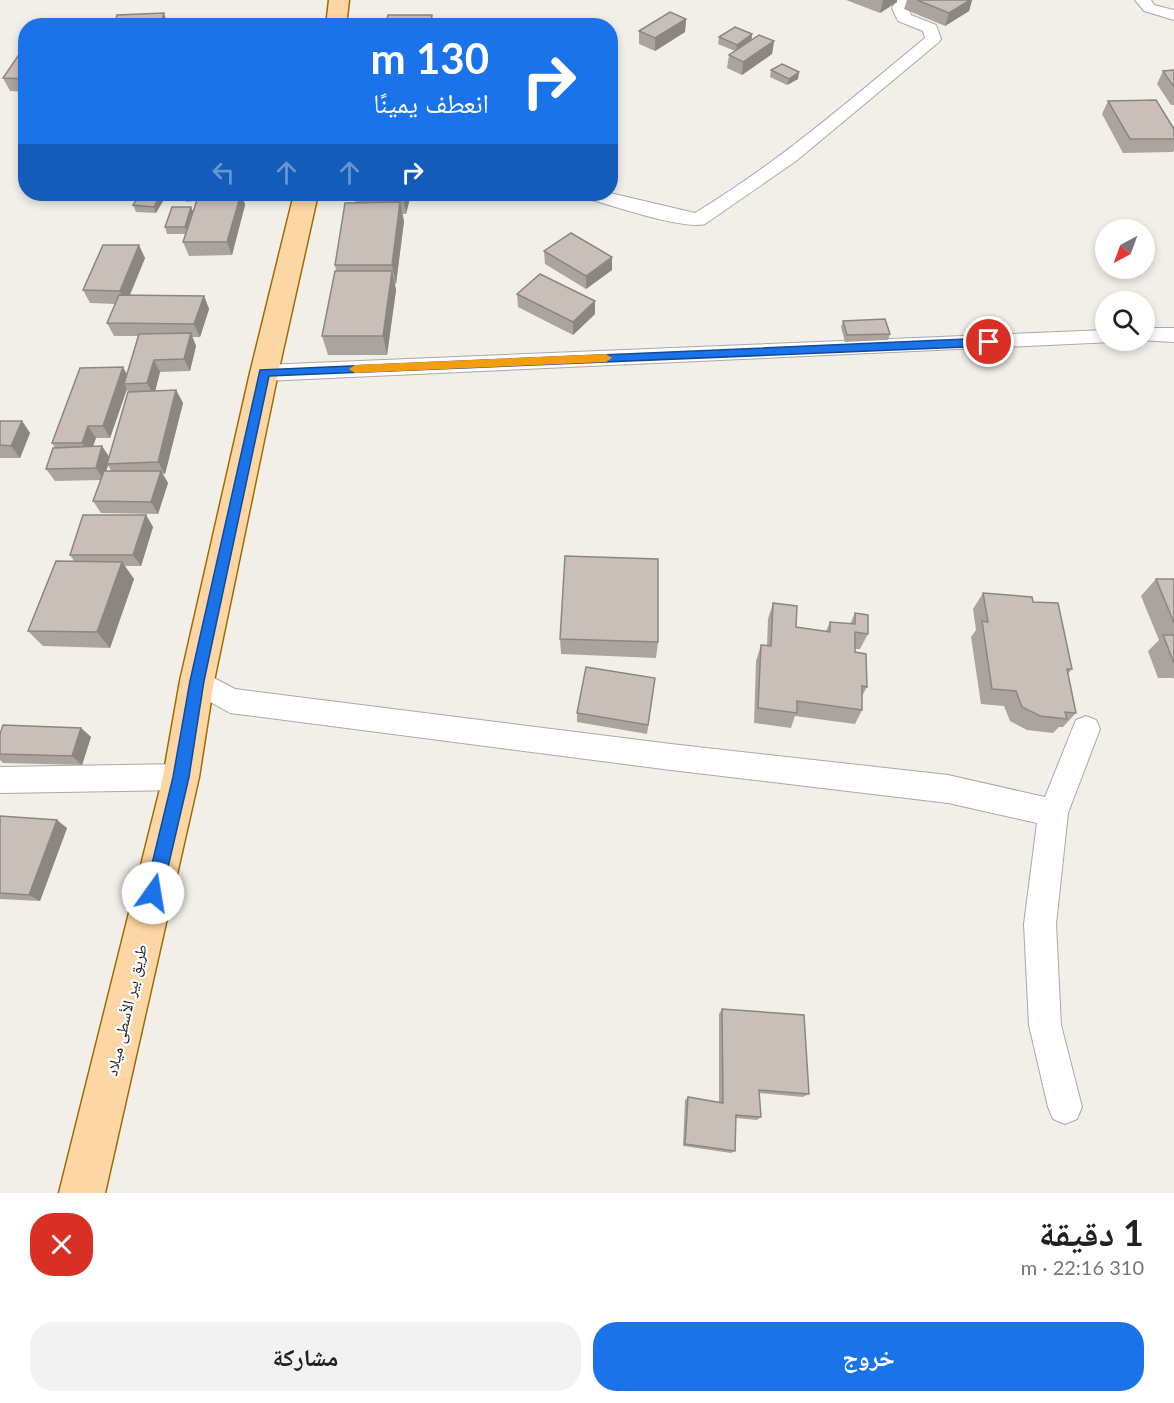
<!DOCTYPE html>
<html lang="ar">
<head>
<meta charset="utf-8">
<style>
	body { margin:0; font-family:Lato,"Noto Naskh Arabic",sans-serif; background:#f2f2f2; color:#202124; direction:rtl; height:100vh; display:flex; flex-direction:column; font-size:22px; white-space:nowrap }
	* { box-sizing:border-box; margin:0 }
	p { font-size:20px; color:#757577 }
	.icon { flex:none; width:33px; height:33px; fill:none; stroke:currentColor; stroke-width:2; stroke-linecap:round; stroke-linejoin:round }
	.map { position:relative; height:1193px; overflow:hidden; direction:ltr }
	.details { display:flex; flex-direction:column; background:#fff; flex:1 }
	.details>* { flex:none }
	.top-card { position:absolute; left:18px; top:18px; width:600px; height:183px; border-radius:24px; box-shadow:0 3px 9px #0003; direction:rtl; background:#1a73e8; color:#fff; overflow:hidden }
	.needle { width:39px; rotate:221deg }
	.fabs { position:absolute; left:1095px; top:219px; display:grid; gap:12px }
	.fabs a { display:grid; place-items:center; width:60px; height:60px; border-radius:50%; background:#fff; box-shadow:0 3px 9px #0003; font-size:30px }
	.pin { position:absolute; display:grid; place-items:center; width:51px; height:51px; color:#fff; margin:-26px; border:3px solid #fff; border-radius:50%; box-shadow:0 2px 6px #0007 }
	.me { position:absolute; width:66px; margin:-33px; rotate:13deg; stroke-linejoin:round; filter:drop-shadow(0 0 4px #0008) }
	.turn { display:flex; align-items:center; gap:21px; height:126px; padding:0 30px; font-size:27px }
	.turn .icon { width:78px; height:78px; stroke-width:2.5 }
	.turn b { display:block; font-size:42px; line-height:51px }
	.lanes { display:flex; align-items:center; height:57px; padding:0 30px; background:#0003; justify-content:center; gap:30px; direction:ltr }
	.lanes .off { opacity:.35 }
	.round { display:grid; place-items:center; flex:none; width:63px; height:63px; border-radius:24px; background:#f2f2f2 }
	.head { display:flex; align-items:center; justify-content:space-between; height:102px; padding:0 30px }
	h1 { font-size:36px; font-weight:700; line-height:45px }
	.cta { display:flex; gap:12px; margin-top:auto; padding:12px 30px }
	.cta a { flex:1; height:69px; border-radius:24px; background:#1a73e8; color:#fff; font-size:24px; font-weight:700; line-height:69px; text-align:center }
	.cta a+a { background:#f2f2f2; color:#202124 }
	.map>svg:first-child { display:block }
	.lines { fill:none; stroke-linecap:round; stroke-linejoin:round }
	.street-casing { stroke:#a9a9a9; stroke-width:2 }
	.primary-casing { stroke:#a06b00; stroke-width:3 }
	.street { fill:#fff; fill-rule:evenodd }
	.primary { fill:#fcd6a4; fill-rule:evenodd }
	.wall { fill:#aba49e; fill-rule:evenodd }
	.shaded-wall { fill:#8b8681 }
	.building { fill:#c7bfb8; stroke:#8b8681; stroke-width:1.5 }
	.route { fill:#1a73e8; stroke:#114b97; stroke-width:1.5 }
	.slow { fill:#f59e0b }
	.labels { text-anchor:middle; stroke-width:4.5; stroke-linejoin:round; paint-order:stroke }
	.street-label { font-size:16px; fill:#222; stroke:#fff }
</style>
</head>
<body>
<div class="map">
<svg width="1174" height="1193" viewBox="0 0 1174 1193">
	<rect width="100%" height="100%" fill="#f2efe9"/>
	<g class="lines">
		<defs>
			<g id="street">
				<path d="M897,0H913L908,8L911,15L936,25L941,39L939,42L796,161L705,224C682,230 611,205 585,198L583,194L610,193L695,213C778,163 850,100 925,38L923,31L898,21L892,8Z"/>
				<path d="M1135,0H1151L1154,5L1174,10V20L1144,11Z"/>
				<path d="M1144,328H1174V342L1138,340H1144Z"/>
				<path d="M1106,330V340H1114L1113,342L264,381L256,378L253,373L256,368L264,365Z"/>
				<path d="M197,669L235,689L671,744L948,775L1045,797L1076,720L1086,716L1096,720L1100,729L1068,813L1056,924L1061,1025L1082,1107L1077,1119L1065,1124L1053,1119L1048,1107L1029,1025L1024,924L1037,823L948,803L671,770L230,713L187,689L184,681L187,673Z"/>
				<path d="M181,764L191,767L195,777L191,787L181,790L0,793V767Z"/>
			</g>
			<g id="primary">
				<path d="M329,0H349L346,26H326Z"/>
				<path d="M294,194H318L278,373L214,681L199,777L105,1193H59L163,777L180,681L250,373Z"/>
			</g>
		</defs>
		<use href="#street" class="street-casing"/>
		<use href="#primary" class="primary-casing"/>
		<use href="#street" class="street"/>
		<use href="#primary" class="primary"/>
	</g>
	<g class="wall">
		<path d="M846,0H897V2L880,13Z"/>
		<path d="M907,0H972L969,11L945,26L904,9Z"/>
		<path d="M686,19L685,32L655,51L639,44V31Z"/>
		<path d="M752,34V40L774,41L772,54L742,75L727,68L729,55L735,51L718,44L719,37Z"/>
		<path d="M26,54V92L10,91L3,78Z"/>
		<path d="M771,70L799,72L798,79L787,85L770,77Z"/>
		<path d="M1174,70V105H1171L1157,84L1163,71Z"/>
		<path d="M1108,101L1174,129V150L1173,152L1123,153L1102,114Z"/>
		<path d="M140,194H167L156,213L136,212L133,205Z"/>
		<path d="M183,194H242L245,205L232,255L189,256L183,242L186,234H167L165,227L191,207L193,212L196,201L186,202Z"/>
		<path d="M353,194H411L406,214H402L404,221L396,284H395L396,290L387,355H328L322,336L336,271L335,265L355,203Z"/>
		<path d="M544,251L612,270L586,289L545,264Z"/>
		<path d="M145,258L130,295L204,296L209,309L200,337H192L196,346L190,371L160,372L155,391L176,390L183,403L165,474H163L168,483L158,514L101,513L93,501L101,480L55,481L46,469L55,448L52,443L127,374L138,336H114L107,323L115,304L90,303L83,290ZM127,389L128,392L109,457L93,446L96,438H110ZM108,465L111,471H106Z"/>
		<path d="M517,294L595,314L573,335L518,307Z"/>
		<path d="M843,321L890,334L888,340L845,342L841,327Z"/>
		<path d="M0,421H22L30,433L20,458H0Z"/>
		<path d="M146,515L153,527L141,566H125L134,579L110,648L43,646L28,631L74,561L70,555Z"/>
		<path d="M1156,579H1174V679L1173,678H1158L1148,651L1159,640L1141,596Z"/>
		<path d="M983,593L1033,602L1072,669L1068,674L1076,713L1063,727H1059L1053,733L1027,730L1010,721L1004,706L981,704L971,637L976,630L973,609Z"/>
		<path d="M773,603L796,627L826,631L830,622L850,624L855,613L868,634L860,649H855V652L867,687L862,696V710L855,724L795,716L791,728L754,723L756,661L761,645L767,646L768,619Z"/>
		<path d="M560,639L658,642L656,658L561,654Z"/>
		<path d="M654,688L647,734L577,722V713Z"/>
		<path d="M81,728L91,737L82,765L3,763L0,760V734Z"/>
		<path d="M0,816L67,828L40,901L0,899Z"/>
		<path d="M722,1009L809,1094L803,1097L759,1093L761,1117L757,1120L736,1118L735,1151L731,1153L683,1146L685,1100L688,1097L719,1103V1014Z"/>
	</g>
	<g class="shaded-wall">
		<path d="M883,0H897V2L880,13Z"/>
		<path d="M970,0H972L969,11L945,26L949,13Z"/>
		<path d="M164,13L168,26H160Z"/>
		<path d="M432,15L433,26H430Z"/>
		<path d="M686,19L685,32L655,51V38Z"/>
		<path d="M752,34L751,40L736,51L737,45Z"/>
		<path d="M774,41L772,54L742,75L743,62Z"/>
		<path d="M799,72L798,79L787,85L789,79Z"/>
		<path d="M161,194H167L156,213L154,207Z"/>
		<path d="M241,194H242L245,205L232,255L227,242Z"/>
		<path d="M403,194H411L406,214Z"/>
		<path d="M400,202L404,221L396,284L392,265Z"/>
		<path d="M191,207L194,214L188,234L185,227Z"/>
		<path d="M139,245L145,258L126,304L120,291Z"/>
		<path d="M612,257V270L586,289V276Z"/>
		<path d="M392,271L396,290L387,355L383,336Z"/>
		<path d="M204,296L209,309L200,337L194,324Z"/>
		<path d="M595,301V314L573,335V322Z"/>
		<path d="M191,333L196,346L190,371L184,359Z"/>
		<path d="M154,360L160,372L154,396L147,383Z"/>
		<path d="M123,367L130,380L124,384L127,389L110,438L103,426Z"/>
		<path d="M176,390L183,403L165,474L158,462Z"/>
		<path d="M22,421L30,433L20,458L11,446Z"/>
		<path d="M88,426L96,438L90,455L82,443Z"/>
		<path d="M102,446L110,458L107,464L108,465L104,480L96,468Z"/>
		<path d="M161,471L168,483L158,514L151,502Z"/>
		<path d="M146,515L153,527L141,566L133,555Z"/>
		<path d="M122,562L134,579L110,648L97,632Z"/>
		<path d="M81,728L91,737L82,765L72,756Z"/>
		<path d="M57,820L67,828L40,901L29,895Z"/>
	</g>
	<g class="building">
		<path d="M917,0H970L949,13Z"/>
		<path d="M670,12L686,19L655,38L639,31Z"/>
		<path d="M164,13L160,26H114L117,15Z"/>
		<path d="M388,15H432L430,26H385Z"/>
		<path d="M735,27L752,34L737,45L719,37Z"/>
		<path d="M759,35L774,41L743,62L729,55Z"/>
		<path d="M20,53L26,54V79L3,78Z"/>
		<path d="M782,64L799,72L789,79L771,70Z"/>
		<path d="M1174,70V87L1163,71Z"/>
		<path d="M1156,100L1174,129V139H1130L1108,101Z"/>
		<path d="M140,194H161L154,207L133,205Z"/>
		<path d="M199,194H241L227,242H183Z"/>
		<path d="M400,202L392,265H335L345,203Z"/>
		<path d="M172,207H191L185,227H165Z"/>
		<path d="M571,233L612,257L586,276L544,251Z"/>
		<path d="M103,245H139L120,291L83,290Z"/>
		<path d="M335,271H392L383,336H322Z"/>
		<path d="M540,274L595,301L573,322L517,294Z"/>
		<path d="M119,295L204,296L194,324L107,323Z"/>
		<path d="M885,319L890,334L847,335L843,321Z"/>
		<path d="M191,333L184,359L154,360L147,383L124,384L139,334Z"/>
		<path d="M123,367L103,426H88L82,443H52L80,368Z"/>
		<path d="M176,390L158,462L107,464L128,392Z"/>
		<path d="M0,421H22L11,446L0,445Z"/>
		<path d="M102,446L96,468L46,469L53,448Z"/>
		<path d="M104,471H161L151,502L93,501Z"/>
		<path d="M83,515H146L133,555H70Z"/>
		<path d="M565,556L658,559V642L560,639Z"/>
		<path d="M56,561L122,562L97,632L28,631Z"/>
		<path d="M1156,579H1174V623Z"/>
		<path d="M983,593L1032,597L1033,602L1058,603L1072,669H1067L1076,713L1065,712L1067,719L1040,716L1022,707L1016,691L992,689L982,621L988,622Z"/>
		<path d="M773,603L797,606L796,627L830,632V622L855,624V613L868,615V634L855,632V652L866,654L867,687L862,686V710L797,701V713L758,708L761,645L771,646Z"/>
		<path d="M1163,635H1174V663Z"/>
		<path d="M586,667L655,678L648,725L577,713Z"/>
		<path d="M3,725L81,728L72,756L0,754V734Z"/>
		<path d="M0,816L57,820L29,895L0,893Z"/>
		<path d="M722,1009L804,1015L809,1094L759,1090L761,1117L736,1115L735,1151L685,1144L688,1097L723,1103Z"/>
	</g>
	<path class="route" d="M989,338L994,342L989,346L269,376L204,681L189,777L162,893L159,899L153,901L148,899L145,893L173,777L190,681L260,370Z"/>
	<path class="slow" d="M606,354L612,358L606,362L355,373L349,369L355,365Z"/>
	<g class="labels">
		<g class="street-label">
			<text transform="translate(126 1010) rotate(-77)" y="6">طريق بير الأسطى ميلاد</text>
		</g>
	</g>
</svg>
<div class="fabs">
<a><svg class="needle" viewBox="-14 -14 28 28"><path d="M0-13l5 13h-10z" fill="#e53935"/><path d="M0 13l5-13h-10z" fill="#757577"/></svg></a>
<a><svg class="icon" aria-label="search" viewBox="0 0 24 24"><circle cx="10" cy="10" r="6"/><path d="M15 15l6 6"/></svg></a>
</div>
<div class="pin" style="left:989px;top:342px;background:#d93025"><svg class="icon" aria-label="arrive" viewBox="0 0 24 24"><path d="M6 21V4h12l-3 4 3 4H6"/></svg></div>
<svg class="me" style="left:153px;top:893px" viewBox="-20 -20 40 40"><circle r="19" fill="#fff"/><path d="M0-13L10 11 0 6-10 11z" fill="#1a73e8"/></svg>
<div class="top-card">
<div class="turn"><svg class="icon" aria-label="right" viewBox="0 0 24 24"><path d="M7 20v-9h11M14 6l5 5-5 5"/></svg><div><b>130 m</b>انعطف يمينًا</div></div>
<div class="lanes"><svg class="icon off" aria-label="left" viewBox="0 0 24 24"><path d="M17 20v-9H6M10 6l-5 5 5 5"/></svg><svg class="icon off" aria-label="ahead" viewBox="0 0 24 24"><path d="M12 20V5M6 11l6-6 6 6"/></svg><svg class="icon off" aria-label="ahead" viewBox="0 0 24 24"><path d="M12 20V5M6 11l6-6 6 6"/></svg><svg class="icon" aria-label="right" viewBox="0 0 24 24"><path d="M7 20v-9h11M14 6l5 5-5 5"/></svg></div>
</div>
</div>
<section class="details">
<div class="head"><div><h1>1 دقيقة</h1><p>310 m · 22:16</p></div><a class="round" style="background:#d93025;color:#fff"><svg class="icon" aria-label="close" viewBox="0 0 24 24"><path d="M6 6l12 12M18 6L6 18"/></svg></a></div>
<div class="cta"><a>خروج</a><a>مشاركة</a></div>
</section>
</body>
</html>
